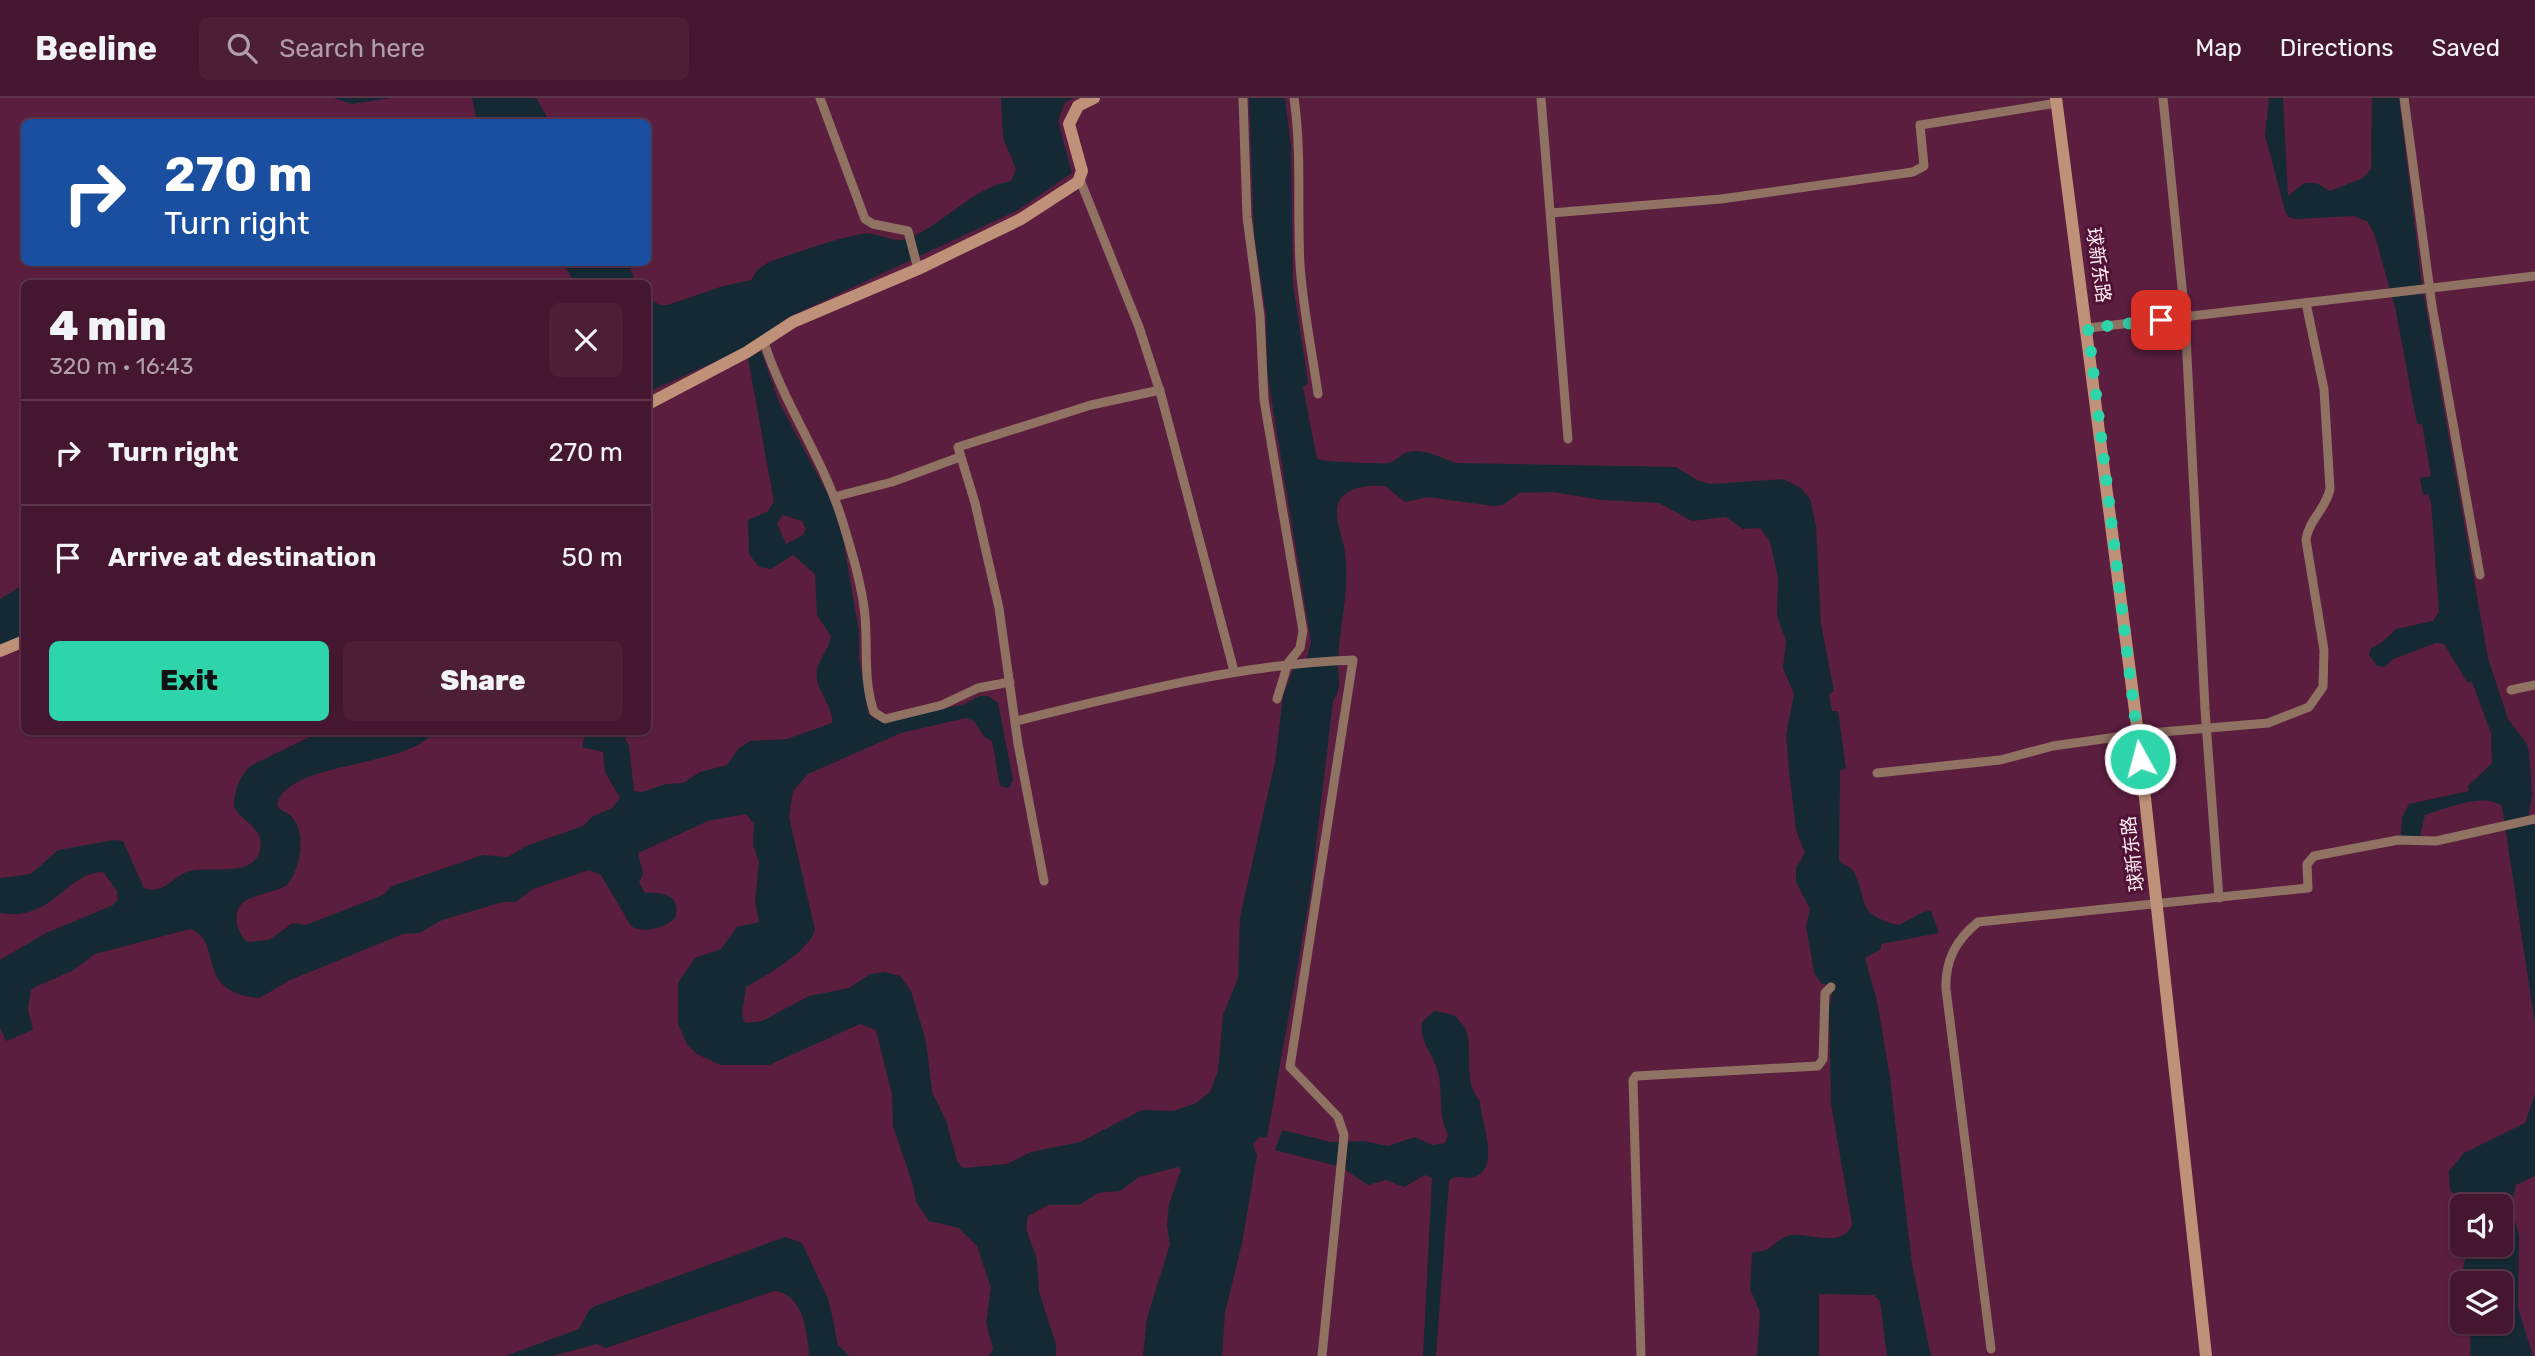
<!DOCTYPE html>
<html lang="en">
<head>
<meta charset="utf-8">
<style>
	body { margin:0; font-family:Rubik,"Noto Sans SC",sans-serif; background:#4c1f37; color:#f1f3f6; height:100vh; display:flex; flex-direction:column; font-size:26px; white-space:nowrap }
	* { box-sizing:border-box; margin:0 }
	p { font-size:23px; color:#b09faa }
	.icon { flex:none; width:38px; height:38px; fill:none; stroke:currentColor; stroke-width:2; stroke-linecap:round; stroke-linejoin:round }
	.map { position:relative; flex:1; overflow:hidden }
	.panel { position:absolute; left:21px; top:182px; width:630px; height:455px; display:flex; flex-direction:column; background:#45162f; border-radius:10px; box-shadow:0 2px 5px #0004,0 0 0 2px #5d354b }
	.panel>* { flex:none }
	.hud { position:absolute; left:21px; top:21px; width:630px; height:147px; border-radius:10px; box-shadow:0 2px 5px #0004,0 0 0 2px #5d354b; background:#1a4fa0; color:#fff; overflow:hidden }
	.fabs { position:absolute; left:2450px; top:1096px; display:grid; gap:14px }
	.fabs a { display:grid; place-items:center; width:63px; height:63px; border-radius:10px; background:#45162f; box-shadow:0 2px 5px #0004,0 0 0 2px #5d354b; font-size:35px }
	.pin { position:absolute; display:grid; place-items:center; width:60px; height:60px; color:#fff; margin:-30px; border-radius:14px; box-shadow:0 4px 10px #0006 }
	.me { position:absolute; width:77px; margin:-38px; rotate:353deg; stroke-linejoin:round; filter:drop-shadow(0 0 5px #0008) }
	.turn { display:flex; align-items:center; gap:24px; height:147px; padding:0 28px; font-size:32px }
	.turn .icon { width:91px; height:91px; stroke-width:2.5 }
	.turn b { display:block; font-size:49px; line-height:60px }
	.round { display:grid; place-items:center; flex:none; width:74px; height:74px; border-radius:10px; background:#4c1f37 }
	.summary { display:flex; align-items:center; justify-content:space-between; height:119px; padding:0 28px }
	h1 { font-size:42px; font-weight:800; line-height:52px }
	.cta { display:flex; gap:14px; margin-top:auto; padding:14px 28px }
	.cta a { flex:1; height:80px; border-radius:10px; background:#2ed4aa; color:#111; font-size:28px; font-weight:800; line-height:80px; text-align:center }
	.cta a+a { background:#4c1f37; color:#f1f3f6 }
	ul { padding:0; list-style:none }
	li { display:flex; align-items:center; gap:21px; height:105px; padding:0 28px; border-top:2px solid #5d354b }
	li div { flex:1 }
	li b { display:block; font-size:26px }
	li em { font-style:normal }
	header { display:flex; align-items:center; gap:42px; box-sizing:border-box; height:98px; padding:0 35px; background:#45162f; border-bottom:2px solid #5d354b }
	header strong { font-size:33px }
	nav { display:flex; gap:38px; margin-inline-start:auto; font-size:24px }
	.search { width:490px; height:63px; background:#4c1f37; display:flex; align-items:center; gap:18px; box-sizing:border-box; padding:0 24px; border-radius:10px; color:#b09faa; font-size:26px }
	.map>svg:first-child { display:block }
	.water { fill:#142933; fill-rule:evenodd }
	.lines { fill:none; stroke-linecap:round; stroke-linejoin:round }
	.street { stroke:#8f7262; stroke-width:9 }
	.secondary { stroke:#bf9178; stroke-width:12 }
	.route { stroke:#2ed4aa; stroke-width:12; stroke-dasharray:0 21.6 }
	.labels { text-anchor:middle; stroke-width:6; stroke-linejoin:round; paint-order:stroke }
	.street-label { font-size:19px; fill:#faeaf0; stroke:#501335 }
</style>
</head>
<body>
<header>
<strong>Beeline</strong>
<div class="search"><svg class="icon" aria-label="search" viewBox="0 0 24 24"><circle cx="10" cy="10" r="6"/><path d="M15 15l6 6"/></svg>Search here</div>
<nav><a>Map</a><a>Directions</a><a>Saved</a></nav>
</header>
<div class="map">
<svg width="2535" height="1258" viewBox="0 0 2535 1258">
	<rect width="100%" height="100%" fill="#5c1e3f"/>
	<g class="water">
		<path d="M333,0H391L352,6Z"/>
		<path d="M472,0H536L550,24H477Z"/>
		<path d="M1001,0H1074L1065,4L1058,23L1072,75L1018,112L787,220L752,247L648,294V200L660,207H668L720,189L751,182L758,171L769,164C799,154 830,142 862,136C878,133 893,147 909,140C946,125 972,90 1011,83L1016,71L1003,40Z"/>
		<path d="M1249,0H1285L1291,48L1293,186L1308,285L1303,289L1317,361C1322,364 1384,366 1389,365C1398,362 1403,353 1414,353C1431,353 1441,360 1456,365L1676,369L1699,383L1712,386L1783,381L1801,390L1810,401L1816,428L1821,526L1834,593L1829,596L1832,613H1838L1846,670L1840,673L1839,762C1844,769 1851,767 1855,776C1868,807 1858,817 1899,827L1923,814L1931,813L1939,835L1881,846V851L1865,860L1877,903L1890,980L1912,1166L1931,1258H1887L1880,1203L1874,1197L1819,1196V1258H1757L1760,1214L1750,1191L1752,1155C1757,1153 1763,1154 1768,1151C1777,1145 1780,1139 1791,1137C1810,1135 1843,1151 1852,1126L1831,1006L1829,910L1834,887L1822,886L1814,875L1806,828L1810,811L1796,784V770L1805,755L1796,732L1789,672L1786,637L1794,596L1783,570L1786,543L1777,518L1778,479L1770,444L1760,430L1743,431L1726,419L1692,423L1659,405L1603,402L1552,394L1519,395L1503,407L1493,408L1428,399L1405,404L1385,388C1370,386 1344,389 1338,406C1334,422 1343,439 1345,454C1350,494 1340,525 1338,562C1337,578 1344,589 1333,603L1310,798L1267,1040L1259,1039L1253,1046L1257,1058L1242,1145L1225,1215L1222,1258H1143L1147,1220L1170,1146L1167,1128L1169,1106L1181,1072L1179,1069L1139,1079L1120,1093L1098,1095L1079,1107H1048L1028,1118L1026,1131L1037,1161L1039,1194L1056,1246V1258H989L993,1251L986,1225L991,1190L977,1148L959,1130L929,1123L916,1104L913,1087L893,1028L892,996L876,932L860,926L769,967H721L697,956L687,946L678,926V885L695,860L721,851L737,829L759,824L755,804L759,764L753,747L754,726L746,716L708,723L638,755L643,776L639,784L645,795C662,794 682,797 675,820C665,830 643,836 631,828L601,777L589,772L533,791L516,804H503L442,822L419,835L403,836L288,883L260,900C192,895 225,843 190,831L95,856L72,873L35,889L31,892L28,912L33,932L6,943L0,930V862L46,835L113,807L118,801L117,793L103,774C64,775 54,824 0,815V780L31,776L58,752L114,742L123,743L144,790C164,797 171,780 187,774C206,766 253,782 260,752C265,728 241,725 234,708C234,693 240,678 250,668L320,634H434C406,671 287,662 277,707C280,714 284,712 290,717C308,733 300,772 287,787C269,799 232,794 237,825C239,833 241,839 248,844L269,842L293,825L306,827L383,797L392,788L483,757L508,759L526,748L583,728L592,719L612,710L620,700L605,674L603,654L582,649L586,634H621L629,647L634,693L642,694L666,686L683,685L700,674L727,667L739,650L750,643L787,641L832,625C834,612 820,596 817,582C814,564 829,554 831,538L817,517L815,476L793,457L771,471L759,469L749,456L748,422L767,414L774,404L748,260L761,253L779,304L832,404L843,441L859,533V559L868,615L875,621L887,622L965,606L979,598H988L998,605L1013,682L1009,690L1000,688L992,643L984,639L974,623L966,620L901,635L808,676L793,693L789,719L815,832C809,853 765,879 746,889L742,916L745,925L762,923L809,898L849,890L870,876L884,874L900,878L911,893L926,943L932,994L947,1025L957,1063L963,1070L1007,1066L1031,1054L1080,1044L1142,1012L1173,1013L1196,1005L1210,994L1218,973L1223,917L1238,880L1240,819L1275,664L1283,598L1294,569L1305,568L1311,544L1267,274L1266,216L1254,137ZM783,417L802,423L806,431L803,437L786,446L777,425Z"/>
		<path d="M2269,0H2283L2288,98L2304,85H2316L2330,93L2363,80L2371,71L2372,0H2399L2422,187L2488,560L2508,621L2527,646L2529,654L2532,696L2528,722L2535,728V926L2502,708C2483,694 2446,711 2425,717L2420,738H2401L2402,719L2409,706L2469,693L2468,688L2492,665L2491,635L2472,584H2467L2444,546L2436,545L2393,561L2385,569L2377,568L2369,557L2371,550L2381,545L2396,531L2433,523L2439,514L2431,403L2428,396L2423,397L2420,380L2431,378L2422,326H2417L2396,213L2375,138L2368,124L2354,118L2296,121L2289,119L2285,113L2265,37Z"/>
		<path d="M563,165H628L636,185H575Z"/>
		<path d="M24,486V539L0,548V501Z"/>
		<path d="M1434,913L1454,917C1457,921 1463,926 1465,930C1475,953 1461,982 1480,1003C1480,1023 1502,1069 1474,1079C1465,1082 1456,1075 1449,1083L1436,1258H1423L1432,1080L1425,1077L1404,1089L1386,1082L1368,1087L1341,1069L1275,1052L1282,1032L1331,1044L1364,1043L1388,1048L1414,1039L1433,1047L1445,1045L1448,1037C1437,1016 1444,994 1437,971C1432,954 1419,944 1422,924Z"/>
		<path d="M2535,996V1078L2516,1087L2511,1107L2519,1138L2518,1210L2533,1258H2470L2471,1223H2501V1185H2462V1190C2460,1174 2466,1162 2468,1146H2501V1108H2466L2450,1092L2449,1073L2464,1055L2525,1025Z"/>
		<path d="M785,1139L802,1145L829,1203L838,1247L849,1258H809C808,1235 803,1195 774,1193L606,1250L597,1246L552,1258H505L579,1231L589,1212L595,1208Z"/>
	</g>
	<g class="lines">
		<g class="street">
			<path d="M820,0L865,121L873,126L908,133L918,171"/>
			<path d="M1243,0L1247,119L1260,218L1264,302L1303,533L1300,550L1288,565L1277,601"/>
			<path d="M1294,0C1302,56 1297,111 1300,167C1303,211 1312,253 1318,296"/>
			<path d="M1541,0L1568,341"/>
			<path d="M2163,0L2185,219L2205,611L2219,800"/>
			<path d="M2404,0L2432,208L2480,477"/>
			<path d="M1080,82L1139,229L1161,297L1234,573"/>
			<path d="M1551,115L1721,101L1913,74L1924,68L1920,27L2057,5"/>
			<path d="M2088,230L2535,178"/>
			<path d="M764,244C784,307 824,361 843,425C852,455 862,487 865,518C868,550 863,583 874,614L885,621L942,607L978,590L1010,584"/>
			<path d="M834,399L892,384L960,359"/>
			<path d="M2511,592L2535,587"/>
			<path d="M1016,623C1127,596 1238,566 1353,562L1290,969L1338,1019L1344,1037L1322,1258"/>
			<path d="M1877,675L2000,662L2053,648L2138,636L2268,625L2309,609L2323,589L2324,552L2306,442C2308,423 2326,411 2330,391L2324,291L2306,205"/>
			<path d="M1044,783L1018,646L999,510L975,405L958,349L1091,307L1160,292"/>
			<path d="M1991,1251L1946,891C1945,862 1956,842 1978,824L2308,790L2307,766L2314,758L2398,742L2436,743L2535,721"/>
			<path d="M1641,1258L1633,982L1636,978L1818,968L1823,961L1825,895L1831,889"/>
		</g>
		<g class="secondary">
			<path d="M2056,0L2138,636L2206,1258"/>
			<path d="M648,306L747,254L793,224L918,171L1021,121L1078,84L1082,73L1069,26L1078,8L1094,0"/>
			<path d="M0,553L24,543"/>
		</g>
	</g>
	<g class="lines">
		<path class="route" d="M2140,661L2088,230L2161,222"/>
	</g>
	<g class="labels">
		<g class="street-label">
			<text transform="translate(2099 167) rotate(82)" y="7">球新东路</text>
			<text transform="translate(2132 756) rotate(-97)" y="7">球新东路</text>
		</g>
	</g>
</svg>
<div class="fabs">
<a><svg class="icon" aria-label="sound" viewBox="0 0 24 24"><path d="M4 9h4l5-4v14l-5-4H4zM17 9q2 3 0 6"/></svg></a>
<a><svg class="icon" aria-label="layers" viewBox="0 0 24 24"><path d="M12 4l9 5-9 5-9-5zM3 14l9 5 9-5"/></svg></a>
</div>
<div class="pin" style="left:2161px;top:222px;background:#d93025"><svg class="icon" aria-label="arrive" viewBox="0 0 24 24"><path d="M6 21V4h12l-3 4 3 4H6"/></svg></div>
<svg class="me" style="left:2140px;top:661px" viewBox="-20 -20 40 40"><circle r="17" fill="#2ed4aa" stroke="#fff" stroke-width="3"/><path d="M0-11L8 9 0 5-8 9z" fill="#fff"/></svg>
<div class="hud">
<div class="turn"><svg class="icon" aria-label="right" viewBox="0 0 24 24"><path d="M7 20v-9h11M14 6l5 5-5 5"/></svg><div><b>270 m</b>Turn right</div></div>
</div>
<section class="panel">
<div class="summary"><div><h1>4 min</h1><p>320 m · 16:43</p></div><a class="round"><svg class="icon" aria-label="close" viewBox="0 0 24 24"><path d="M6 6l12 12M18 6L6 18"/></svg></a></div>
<ul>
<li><svg class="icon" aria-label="right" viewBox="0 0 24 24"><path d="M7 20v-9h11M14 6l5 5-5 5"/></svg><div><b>Turn right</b></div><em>270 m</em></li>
<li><svg class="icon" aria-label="arrive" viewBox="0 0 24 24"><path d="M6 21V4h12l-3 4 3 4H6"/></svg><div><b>Arrive at destination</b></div><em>50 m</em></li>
</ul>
<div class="cta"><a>Exit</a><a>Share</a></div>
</section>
</div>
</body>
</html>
